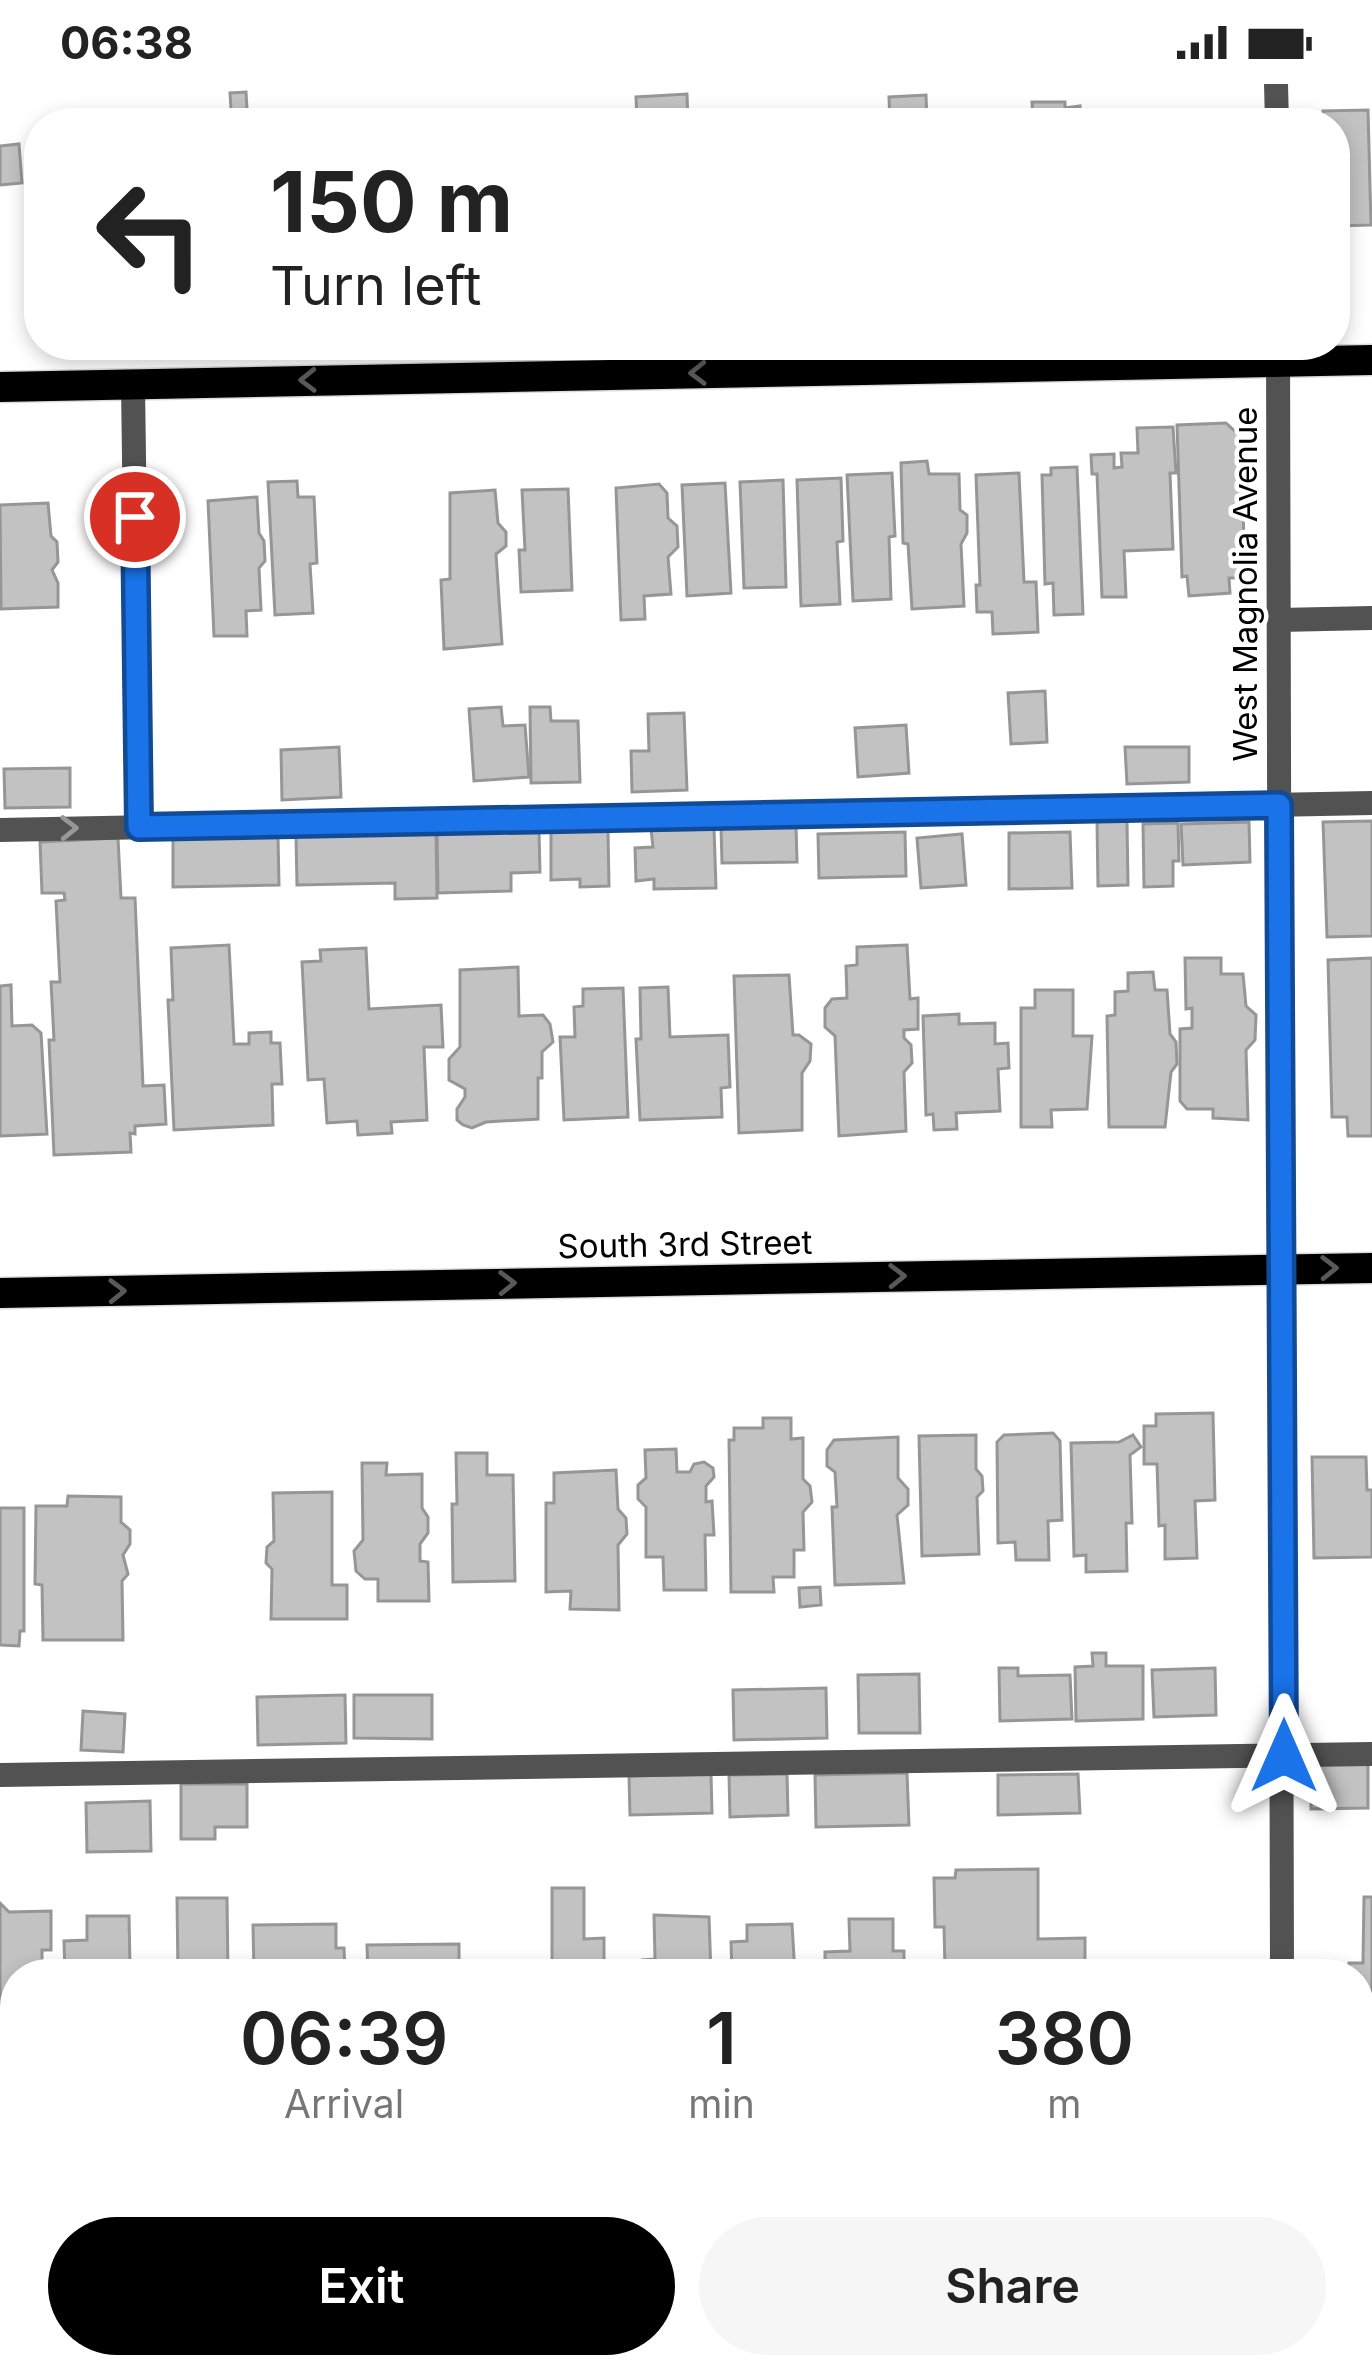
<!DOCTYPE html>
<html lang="en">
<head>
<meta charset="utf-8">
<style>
	body { margin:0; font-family:Inter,sans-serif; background:#f6f6f6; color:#222; height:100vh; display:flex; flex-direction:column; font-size:45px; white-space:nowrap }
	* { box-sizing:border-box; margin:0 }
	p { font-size:39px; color:#767676 }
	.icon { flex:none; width:66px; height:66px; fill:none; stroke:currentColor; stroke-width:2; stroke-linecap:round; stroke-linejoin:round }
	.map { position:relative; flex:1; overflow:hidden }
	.sheet { position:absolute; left:0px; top:1875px; width:1374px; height:420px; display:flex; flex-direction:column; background:#fff; border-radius:48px 48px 0 0; box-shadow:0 6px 18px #0003 }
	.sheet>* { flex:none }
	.guide { position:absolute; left:24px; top:24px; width:1326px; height:252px; border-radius:48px; box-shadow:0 6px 18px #0003; background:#fff; color:#222; overflow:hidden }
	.pin { position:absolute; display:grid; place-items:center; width:102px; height:102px; color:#fff; margin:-51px; border:6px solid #fff; border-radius:50%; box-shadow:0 3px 12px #0007 }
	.me { position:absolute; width:132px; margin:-66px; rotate:0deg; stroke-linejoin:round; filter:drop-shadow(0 0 9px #0008) }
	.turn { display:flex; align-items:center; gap:42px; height:252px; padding:0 48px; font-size:54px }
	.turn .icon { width:156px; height:156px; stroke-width:2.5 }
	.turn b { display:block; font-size:84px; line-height:102px }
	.eta { display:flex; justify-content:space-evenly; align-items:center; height:204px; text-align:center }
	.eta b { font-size:72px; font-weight:600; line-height:84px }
	.primary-button { display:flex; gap:24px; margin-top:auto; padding:24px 48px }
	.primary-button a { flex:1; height:138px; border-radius:72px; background:#000; color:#fff; font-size:48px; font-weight:600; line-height:138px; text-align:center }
	.primary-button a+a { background:#f6f6f6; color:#222 }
	.status { display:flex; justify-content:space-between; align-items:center; height:84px; padding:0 60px; background:#fff; direction:ltr }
	.status svg { height:33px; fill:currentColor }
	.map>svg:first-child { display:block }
	.green { fill:#d9d9d9 }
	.building { fill:#c2c2c2; stroke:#969696; stroke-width:3 }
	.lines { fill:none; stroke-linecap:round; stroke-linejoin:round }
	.primary-casing { stroke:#dbdbdb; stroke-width:33 }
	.service { stroke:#525252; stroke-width:24 }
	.tertiary { stroke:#525252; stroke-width:24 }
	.secondary { stroke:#1f1f1f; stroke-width:24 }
	.primary { stroke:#000; stroke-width:30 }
	.oneway { stroke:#595959 }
	.oneway2 { stroke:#979797 }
	.route-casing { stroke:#114b97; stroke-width:30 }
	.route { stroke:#1a73e8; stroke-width:21 }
	.labels { text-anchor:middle; stroke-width:9; stroke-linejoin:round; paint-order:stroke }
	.street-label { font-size:33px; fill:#000; stroke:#fff }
</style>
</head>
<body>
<div class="status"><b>06:38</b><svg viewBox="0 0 49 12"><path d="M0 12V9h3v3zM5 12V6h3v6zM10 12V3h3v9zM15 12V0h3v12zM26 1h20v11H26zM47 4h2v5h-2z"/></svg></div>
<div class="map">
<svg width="1372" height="2295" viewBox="0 0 1372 2295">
	<rect width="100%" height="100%" fill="#fff"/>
	<path class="green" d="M0,2182H15V2280H1289V2295H0Z"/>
	<g class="building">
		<path d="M246,8L247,25L231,26L230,9Z"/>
		<path d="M687,10L688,39H637L636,13Z"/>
		<path d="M926,11L927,39H890L889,13Z"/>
		<path d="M1032,18H1065V24L1080,22L1081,39H1033Z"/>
		<path d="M302,26V39H231L232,30Z"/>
		<path d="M1368,26L1371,141L1335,142V39H1323V27Z"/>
		<path d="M19,60L22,99L0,101V62Z"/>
		<path d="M1226,339L1241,353L1245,494H1229L1230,509L1189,512L1187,492L1182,493L1177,341Z"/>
		<path d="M1173,343L1176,389H1170L1173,465L1124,467L1126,513H1102L1097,390H1092L1091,371L1114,370V384L1122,383L1121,369H1138L1137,344Z"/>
		<path d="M927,377L929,390H959L960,426L967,431V449L961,460L964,522L912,525L908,460L903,459L901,379Z"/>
		<path d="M1077,383L1083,530L1054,531L1053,499L1045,500L1042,391H1051V384Z"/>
		<path d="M892,389L895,452L889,453L891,515L853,517L847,391Z"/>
		<path d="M1019,389L1024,498H1036L1038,548L993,550L992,528H977L976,501H980L976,391Z"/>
		<path d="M841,394L843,457L837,458L840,520L801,522L797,396Z"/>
		<path d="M783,396L786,503L744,504L740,398Z"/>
		<path d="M297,397L298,413H314L317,479L310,480L313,529L275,531L268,398Z"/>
		<path d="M725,399L731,509L687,512L682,401Z"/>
		<path d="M659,400L667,409L668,434L677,442L678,463L668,473L671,510L644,512L645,535L621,536L616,404Z"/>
		<path d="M568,405L572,506L521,508L519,466H525L522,406Z"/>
		<path d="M495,406L498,439L506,448V462L496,470L502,560L444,565L441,496L450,495V409Z"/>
		<path d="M257,413L259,449L264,457L265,477L259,484L261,526L246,527L247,552H214L208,417Z"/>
		<path d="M48,419L51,452L57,458L58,478L52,486L58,499V523L1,525L0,421Z"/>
		<path d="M1045,607L1047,658L1011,660L1008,609Z"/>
		<path d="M501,623L503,642L525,641L529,693L474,697L469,625Z"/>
		<path d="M530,623H550L551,637H578L580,698L531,699Z"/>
		<path d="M684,629L687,706L632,708L631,667H649L648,630Z"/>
		<path d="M906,641L909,689L858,693L855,644Z"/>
		<path d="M339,663L341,713L282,716L281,666Z"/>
		<path d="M1125,663H1189V698L1127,700Z"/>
		<path d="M70,684V723L5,724L4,685Z"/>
		<path d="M1097,737H1127L1128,801L1098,802Z"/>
		<path d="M1372,737V852L1327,853L1323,738Z"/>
		<path d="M1249,738L1250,778L1183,781L1181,740Z"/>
		<path d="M1178,739L1179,777H1173V802L1144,803L1143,740Z"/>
		<path d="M796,741L797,778L722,779L721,743Z"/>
		<path d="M714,744L716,804L654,805V795L636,797L635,764L653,763L651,745Z"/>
		<path d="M539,746L540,788L511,789V807L438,809L437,748Z"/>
		<path d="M608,747L609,802L580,803V795L551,796V748Z"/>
		<path d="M905,748L906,792L819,794L818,750Z"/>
		<path d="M1070,748L1072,804L1009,805V749Z"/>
		<path d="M436,749L437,814L395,815V799L297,801L296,752Z"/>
		<path d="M962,750L966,801L921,804L917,754Z"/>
		<path d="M278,752L279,801L173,803V754Z"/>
		<path d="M118,754L121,814H135L143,1002L164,1001L166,1040L135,1042V1050L130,1049L131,1068L54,1071L49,956H54L51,898H60L56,817L65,816L64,809H42L40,758Z"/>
		<path d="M229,861L234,960H249V949L271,948V959H280L282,1000H272L273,1041L174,1046L168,916H173L171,864Z"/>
		<path d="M907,861L910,915L918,914V945L904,946V954L911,961L912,979L904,988L906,1047L839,1052L835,952L825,943V924L832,915L847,914L846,882L857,881V863Z"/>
		<path d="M366,864L369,925L441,921L443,963H424L427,1036L391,1038L392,1049L358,1051L357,1037L327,1039L324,995L308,996L302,878L321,877L320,866Z"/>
		<path d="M1185,874H1221V890H1243L1246,922L1256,931L1255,956L1246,966L1248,1036L1213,1034V1025H1187L1180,1017V945L1192,944V924L1186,925Z"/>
		<path d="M1372,874V1052H1348L1347,1033H1332L1328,876Z"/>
		<path d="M518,883L519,932L543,931L550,940L553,958L542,968V994H538V1035L486,1038L472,1044L463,1041L457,1036V1025L465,1013V1005L449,996V975L460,963V886Z"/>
		<path d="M1153,888L1155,906H1167L1170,950L1176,958L1177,980L1171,988L1165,1043H1109L1107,932L1115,931V908L1128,907V889Z"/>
		<path d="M789,891L793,951H799L811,960L810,977L802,989V1046L739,1049L734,892Z"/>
		<path d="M11,901L12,942L32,941L41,949L47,1050L0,1052V902Z"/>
		<path d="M668,903L670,953L728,951L730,1003L721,1004L722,1033L640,1036L636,955H641L640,904Z"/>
		<path d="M623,904L628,1033L564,1036L560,953H575L574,923L583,922V905Z"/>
		<path d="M1035,906H1073V952H1092L1087,1025L1051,1026L1052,1043H1021V924H1035Z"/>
		<path d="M959,930V940L995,939V960L1008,959L1009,984L998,985L1000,1027L956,1029L957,1045L934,1046L933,1030L926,1031L923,932Z"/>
		<path d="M1213,1329L1215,1416L1195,1417L1197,1474L1165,1475V1441L1159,1442L1157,1380H1144V1342H1156V1330Z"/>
		<path d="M763,1334H791V1355L803,1354V1395L810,1402L812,1418L803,1428L804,1466H794V1493H773L774,1508H731L729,1356H734V1344H763Z"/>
		<path d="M1053,1349L1060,1357L1062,1436L1048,1437L1049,1476H1016L1015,1458L998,1459L997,1358L1004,1351Z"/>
		<path d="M976,1351V1385L982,1392L983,1407L977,1413L979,1470L922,1472L919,1352Z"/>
		<path d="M1133,1351L1141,1363L1130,1371L1132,1439H1126L1127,1487L1086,1488V1471L1074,1472L1071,1359L1119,1358Z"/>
		<path d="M898,1353V1394L908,1405V1421L897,1431L904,1499L835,1501L832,1423H837L835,1388L827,1382V1366L834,1356Z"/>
		<path d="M676,1365L677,1388H690L694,1380L704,1378L713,1384L714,1393L706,1402V1418L712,1417L714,1451H705L706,1506H664L663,1473H646V1423L638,1415V1401L646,1394L645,1366Z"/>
		<path d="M456,1369H487V1391H513L515,1497L453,1498L452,1420H457Z"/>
		<path d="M1312,1373H1366L1367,1406H1372V1473L1314,1474Z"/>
		<path d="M362,1379H387L386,1391L422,1390V1424L428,1433V1449L420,1460V1477L428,1478L429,1517H378V1495H365L356,1487L354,1467L363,1456Z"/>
		<path d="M616,1386L618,1425L626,1434L627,1450L618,1461L619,1526L570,1525L571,1507L546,1508V1419H554V1389Z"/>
		<path d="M332,1408V1501H347V1535H271L272,1485L266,1479L267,1463L274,1457L273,1409Z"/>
		<path d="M68,1412L121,1413V1438L130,1446V1460L123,1471L128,1490L122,1497L123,1556H43L42,1501L35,1500L36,1422H67Z"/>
		<path d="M0,1424H24V1547H20L19,1562L0,1561Z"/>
		<path d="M820,1503L821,1521L800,1523L799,1504Z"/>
		<path d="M1092,1569H1106V1582H1143V1635L1076,1637L1075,1583L1093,1582Z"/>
		<path d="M999,1584H1018V1592L1070,1591L1072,1635L1000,1637Z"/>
		<path d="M1215,1584L1216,1631L1154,1633L1152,1586Z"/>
		<path d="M919,1590L920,1649H859L858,1591Z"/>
		<path d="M826,1604L827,1654L734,1656L733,1606Z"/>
		<path d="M345,1611L346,1659L258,1661L257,1613Z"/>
		<path d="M354,1611H432V1655L354,1654Z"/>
		<path d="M83,1627L125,1630L123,1668L81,1666Z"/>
		<path d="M1368,1678V1724L1311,1725V1679Z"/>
		<path d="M907,1689L909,1741L816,1743L815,1691Z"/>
		<path d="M711,1690L712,1729L630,1731L629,1692Z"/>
		<path d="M787,1690L788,1731L730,1733L729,1691Z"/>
		<path d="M1078,1690L1080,1729L998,1731V1691Z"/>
		<path d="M181,1700H247V1743H215V1755H181Z"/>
		<path d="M150,1717L151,1767L87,1768L86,1719Z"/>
		<path d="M1038,1785V1855L1085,1854V1890H935L945,1884L944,1843H935L934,1794H955L956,1786Z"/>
		<path d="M552,1804H584V1855L604,1854V1890H552Z"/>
		<path d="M1364,1813H1372V1955H1367L1366,1945L1359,1946V1890H1349V1879H1363Z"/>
		<path d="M177,1814H227L228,1890H178Z"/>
		<path d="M0,1819L9,1828L51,1827V1866H42V1890H15V1983H0Z"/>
		<path d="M654,1831L709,1833L711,1890H632L642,1876L655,1875Z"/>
		<path d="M87,1832H129L130,1881H142V1890H65L64,1857L87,1856Z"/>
		<path d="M849,1835H893V1867H904V1890H825V1868L850,1867Z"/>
		<path d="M336,1840V1864H344L345,1890H254L253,1841Z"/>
		<path d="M792,1840L795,1890H803H732L731,1858L747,1857V1841Z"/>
		<path d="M459,1860V1890H368L367,1861Z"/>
	</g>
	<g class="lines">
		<defs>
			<g id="primary">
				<path d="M0,303L1372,276"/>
				<path d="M0,1209L1372,1184"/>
			</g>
		</defs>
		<use href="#primary" class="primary-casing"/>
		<g class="service">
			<path d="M133,300L139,743"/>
			<path d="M1279,536L1372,534"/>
			<path d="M0,746L1372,719"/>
			<path d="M0,1691L1372,1670"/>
		</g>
		<g class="tertiary">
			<path d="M1276,0L1277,39"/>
			<path d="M1278,261L1282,1890"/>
			<path d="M1324,2280V2295"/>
		</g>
		<g class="secondary">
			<path d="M1359,2089H1372"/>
			<path d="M0,2117L15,2116"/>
		</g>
		<use href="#primary" class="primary"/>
	</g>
	<defs><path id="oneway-chevron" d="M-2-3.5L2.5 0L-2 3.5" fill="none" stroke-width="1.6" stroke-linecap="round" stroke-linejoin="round" transform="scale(3)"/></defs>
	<g class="oneway">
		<use href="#oneway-chevron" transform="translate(698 289) rotate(179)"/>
		<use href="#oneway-chevron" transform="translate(308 296) rotate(179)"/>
		<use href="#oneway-chevron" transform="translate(1329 1184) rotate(-1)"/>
		<use href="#oneway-chevron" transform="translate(897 1192) rotate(-1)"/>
		<use href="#oneway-chevron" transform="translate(507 1199) rotate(-1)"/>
		<use href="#oneway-chevron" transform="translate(117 1207) rotate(-1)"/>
	</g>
	<use class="oneway2" href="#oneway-chevron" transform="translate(69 744) rotate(-1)"/>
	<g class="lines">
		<defs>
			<path id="route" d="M135,433L139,743L1279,721L1284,1672"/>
		</defs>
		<use href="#route" class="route-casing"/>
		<use href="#route" class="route"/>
	</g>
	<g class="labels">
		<g class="street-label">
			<text transform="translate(1245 500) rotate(-90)" y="12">West Magnolia Avenue</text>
			<text transform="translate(685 1160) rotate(-1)" y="12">South 3rd Street</text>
		</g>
	</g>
</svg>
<div class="pin" style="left:135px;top:433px;background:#d93025"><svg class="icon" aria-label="arrive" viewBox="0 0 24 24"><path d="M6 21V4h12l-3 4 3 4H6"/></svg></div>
<svg class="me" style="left:1284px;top:1672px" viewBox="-20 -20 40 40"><path d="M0-17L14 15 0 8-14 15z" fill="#1a73e8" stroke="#fff" stroke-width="4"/></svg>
<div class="guide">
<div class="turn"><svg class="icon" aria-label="left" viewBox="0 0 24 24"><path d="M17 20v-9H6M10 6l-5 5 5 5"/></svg><div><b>150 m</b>Turn left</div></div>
</div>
<section class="sheet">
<div class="eta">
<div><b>06:39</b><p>Arrival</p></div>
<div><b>1</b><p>min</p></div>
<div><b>380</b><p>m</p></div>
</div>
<div class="primary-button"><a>Exit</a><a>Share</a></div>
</section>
</div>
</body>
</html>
